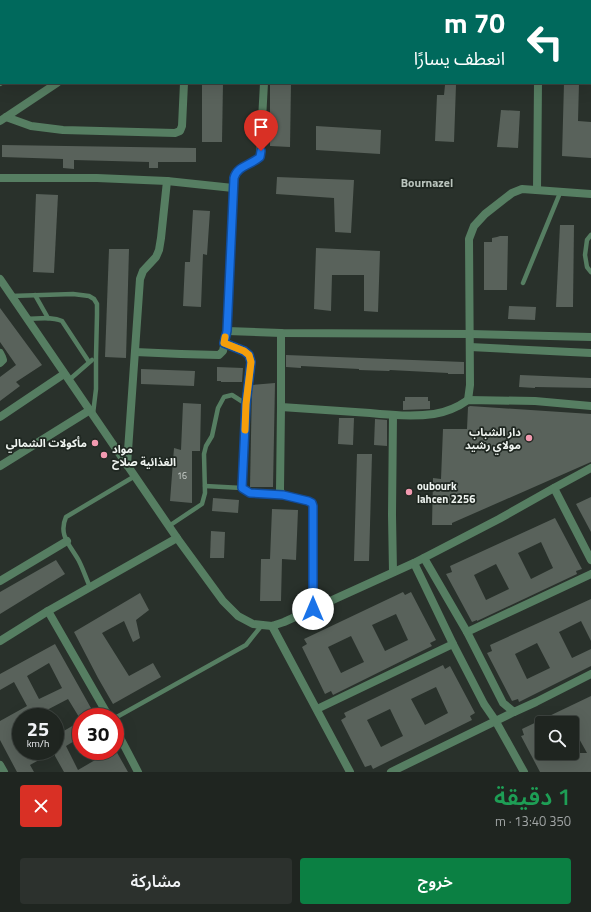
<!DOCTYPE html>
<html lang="ar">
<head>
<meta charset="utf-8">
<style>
	body { margin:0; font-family:"Titillium Web","Noto Sans Arabic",sans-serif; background:#2c312d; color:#f1f3f6; direction:rtl; height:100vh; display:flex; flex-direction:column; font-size:15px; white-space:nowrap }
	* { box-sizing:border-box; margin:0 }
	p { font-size:13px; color:#a1a5a5 }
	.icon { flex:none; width:22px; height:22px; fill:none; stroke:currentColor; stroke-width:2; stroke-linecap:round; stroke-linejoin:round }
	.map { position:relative; height:772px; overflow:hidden; direction:ltr }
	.details { display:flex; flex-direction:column; background:#1f2520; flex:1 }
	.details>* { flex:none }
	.hud { position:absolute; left:0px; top:0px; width:591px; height:84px; box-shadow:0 4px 16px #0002,0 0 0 1px #3c423e; direction:rtl; background:#00695c; color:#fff; overflow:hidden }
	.buttons { position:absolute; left:535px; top:716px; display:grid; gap:8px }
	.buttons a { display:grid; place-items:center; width:44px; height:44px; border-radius:4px; background:#1f2520; box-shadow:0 4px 16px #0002,0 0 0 1px #3c423e; font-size:20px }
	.speed { position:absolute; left:12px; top:708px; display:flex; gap:8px; font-size:20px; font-weight:700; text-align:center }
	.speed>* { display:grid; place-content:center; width:52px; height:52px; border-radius:50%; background:#1f2520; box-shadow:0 4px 16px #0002,0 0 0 1px #3c423e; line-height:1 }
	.speed small { font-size:10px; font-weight:400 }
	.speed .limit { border:6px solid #d22; background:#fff; color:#111 }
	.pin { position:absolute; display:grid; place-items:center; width:34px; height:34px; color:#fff; margin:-41px -17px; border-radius:50% 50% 50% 0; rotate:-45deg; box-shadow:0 0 4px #0007 }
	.pin .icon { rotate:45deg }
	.me { position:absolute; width:44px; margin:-22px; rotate:0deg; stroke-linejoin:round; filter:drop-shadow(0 0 3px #0008) }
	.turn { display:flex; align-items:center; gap:14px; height:84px; padding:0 20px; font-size:18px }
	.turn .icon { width:52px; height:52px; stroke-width:2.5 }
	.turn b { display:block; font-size:28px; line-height:34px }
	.round { display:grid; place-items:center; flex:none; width:42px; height:42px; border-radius:4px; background:#2c312d }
	.head { display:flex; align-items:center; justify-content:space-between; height:68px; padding:0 20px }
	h1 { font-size:24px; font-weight:600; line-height:30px; color:#1e9e55 }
	.button { display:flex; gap:8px; margin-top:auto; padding:8px 20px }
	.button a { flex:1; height:46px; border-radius:4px; background:#0b8043; color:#fff; font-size:16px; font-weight:600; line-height:46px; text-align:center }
	.button a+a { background:#2c312d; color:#f1f3f6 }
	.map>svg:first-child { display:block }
	.building { fill:#59625b; fill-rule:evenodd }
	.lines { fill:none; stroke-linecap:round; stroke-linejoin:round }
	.service { stroke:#567e62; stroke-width:4.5 }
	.minor { stroke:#567e62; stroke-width:8 }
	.tertiary { stroke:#567e62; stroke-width:8 }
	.route-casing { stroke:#114b97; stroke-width:10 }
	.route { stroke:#1a73e8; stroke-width:7 }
	.slow { stroke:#f59e0b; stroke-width:7 }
	.poi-dot { fill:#f29ab0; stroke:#1f2721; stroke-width:1.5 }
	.labels { text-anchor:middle; stroke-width:3.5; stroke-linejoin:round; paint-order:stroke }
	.number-label { font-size:9px; fill:#cad0cc }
	.poi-label { font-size:11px; font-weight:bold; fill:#f0f5f1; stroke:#1f2721; text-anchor:end }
	.neighbourhood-label { font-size:12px; font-weight:bold; fill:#bac4bd; stroke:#1f2721 }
</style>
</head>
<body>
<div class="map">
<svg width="591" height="772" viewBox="0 0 591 772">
	<rect width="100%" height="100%" fill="#29312b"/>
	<g class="building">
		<path d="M202,83H223L222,142H202Z"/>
		<path d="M270,83H291L290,147L270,146Z"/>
		<path d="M564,83H579L578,121L591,122V158L562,156Z"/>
		<path d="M445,85H456L454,142L435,141L437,95H444Z"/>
		<path d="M501,110L520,111L518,148L497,147Z"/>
		<path d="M316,126L381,130L380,154L316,150Z"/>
		<path d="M2,145L196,148V162H158V168H149V162L74,160V169L63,168V159L2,157Z"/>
		<path d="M277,177L354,180L351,233L335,232L334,198L276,194Z"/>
		<path d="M36,194L58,195L54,273L33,272Z"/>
		<path d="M193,210L210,211L207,255L203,254L201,307L183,306L185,262H190Z"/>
		<path d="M560,225H574L573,307H556Z"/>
		<path d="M500,236H508L507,290H484V242H492V238L497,237Z"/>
		<path d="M316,248L380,251L378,312L364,311V275H332L331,311L314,309Z"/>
		<path d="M109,249H129L126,358L105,357Z"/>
		<path d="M509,306L536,307L535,320L508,319Z"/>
		<path d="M0,308L42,365L16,382L20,386L0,401V377L16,365L0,342Z"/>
		<path d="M286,355L464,362V374H448V373L390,370L389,371L359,370V369L301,366V368L286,367Z"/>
		<path d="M217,367L243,368L242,382H221V381H217Z"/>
		<path d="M141,369L195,371L194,386L141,384Z"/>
		<path d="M520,375L591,378V388L535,387V388L519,387Z"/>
		<path d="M275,383L273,487H250L252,385Z"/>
		<path d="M405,397H428V401H430V409L403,410V401H405Z"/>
		<path d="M183,403L201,404L200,451H192V503L170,501L174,448L181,450Z"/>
		<path d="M470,406L591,414V462L452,523V525H432L433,478L441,479L443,429H467L468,407Z"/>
		<path d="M339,418H354L353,445L338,444Z"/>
		<path d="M375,419L387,420V446L374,445Z"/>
		<path d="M357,454H372L369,561H354Z"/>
		<path d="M591,497V532L576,504Z"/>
		<path d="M213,498L239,500L238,513L212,511Z"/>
		<path d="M272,509L298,510L296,560L282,559L281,601H260L261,559H270Z"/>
		<path d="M555,518L582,569L576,571L577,574L477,621V620L472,622L446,574L452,572L450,566ZM541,542L553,568L531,579L518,553ZM496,564L509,589L486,600L474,575Z"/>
		<path d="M211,531L225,532L224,558H210Z"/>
		<path d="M56,560L65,574L0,614V592Z"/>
		<path d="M403,592L405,595L411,592L436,640L430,643L432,646L333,695L331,691L325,694L302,647L307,644L304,639ZM396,614L408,640L385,651L372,625ZM351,636L364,662L341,673L328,647Z"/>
		<path d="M140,593L149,610L136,620L140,638L133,642L124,621L102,633L129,676L153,663L161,677L113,704L98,678L74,632Z"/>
		<path d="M591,599V641L581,621L559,632L572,658L591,649V666L519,702L518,699L512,701L487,653L492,651L490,645ZM537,643L550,668L527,679L515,654Z"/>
		<path d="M55,644L96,717H79L68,699L45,711L49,717H21V751H55V736L81,721V737L66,746L78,770L102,756L98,751H115V749L128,772H64L55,756V751L30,765L34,772H17L0,740V721L27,706L14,682L0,690V674ZM49,663L62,688L39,699L27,676Z"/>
		<path d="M443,665L445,669L450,666L475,713L470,716L472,720L373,769L371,765L365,767L341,720L346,717L344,713ZM436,687L448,713L425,725L411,699ZM390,709L403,736L381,747L367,720Z"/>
		<path d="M591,696V772H540L521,736L524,735L522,729ZM542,723H572V726L587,753H542Z"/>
	</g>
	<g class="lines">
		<g class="service">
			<path d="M591,235L587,240L585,255L587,267L591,272"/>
			<path d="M523,283L560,193"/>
			<path d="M35,295L48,318"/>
			<path d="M11,296L73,294L89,296L94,299L97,304V315L96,357V389L93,414"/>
			<path d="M27,319C38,319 52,316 62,321L89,362"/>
			<path d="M69,380L92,360"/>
			<path d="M205,486L242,488L246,404"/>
			<path d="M242,488L250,493L283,495"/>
			<path d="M169,526L202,504L205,493L204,454L206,446L212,436L218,408L224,397L232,395L246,404L251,362L249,355L244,351L224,343"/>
			<path d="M90,587C86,578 83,569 79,561C70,545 58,535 66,517L135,476"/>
			<path d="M115,718L246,645L262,625"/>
		</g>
		<g class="minor">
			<path d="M534,0V1"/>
			<path d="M119,1L120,0"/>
			<path d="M187,1V0"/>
			<path d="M388,1V0"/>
			<path d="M441,1V0"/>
			<path d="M471,1V0"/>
			<path d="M0,82L1,81"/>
			<path d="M6,117L31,126L63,130L175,133L180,131L182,126L184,83"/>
			<path d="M0,178H97L167,181L233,188"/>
			<path d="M537,190L538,83"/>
			<path d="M0,279L177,538L223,601L238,616L253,624L272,626L284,622L414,563L499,519L554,488L591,468"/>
			<path d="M227,331L281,333L470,334L591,337"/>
			<path d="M281,333V407L280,490L281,493L283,495L308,501L312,503L313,506V609"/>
			<path d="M470,347L591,353"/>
			<path d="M135,352L181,354L219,355L223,351L227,331L234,178C237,166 251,165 260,157L264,83"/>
			<path d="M0,353L2,357L3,360L0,363"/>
			<path d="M468,400L470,385L469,239L474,226L485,214L512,193L522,189L591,194"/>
			<path d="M281,407C311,409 340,411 370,413C391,415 413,417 434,414C447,412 458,407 468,400L535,401L591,406"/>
			<path d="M393,415L392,515L393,572"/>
			<path d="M0,417L64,374"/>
			<path d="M127,465L140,279L143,271L156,257L159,250L161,238L167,181"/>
			<path d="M0,466L90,410"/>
			<path d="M554,488L591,560"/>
			<path d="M424,558L467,632L503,703L514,712L536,702L591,674"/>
			<path d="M414,563L453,644L484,704L495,720L524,772"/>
			<path d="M0,581L67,541"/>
			<path d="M48,611L109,717"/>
			<path d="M272,626L350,772"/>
			<path d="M467,632L591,574"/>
			<path d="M0,641L48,611L177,538"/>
			<path d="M317,709L453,644"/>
			<path d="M115,728L138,772"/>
			<path d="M0,765L4,772"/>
			<path d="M391,772L514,712"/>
		</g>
		<g class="tertiary">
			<path d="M177,1L178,0"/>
			<path d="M0,121L57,83"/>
		</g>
	</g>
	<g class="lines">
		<defs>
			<path id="route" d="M261,151L260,157C251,165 237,166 234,178L227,331L224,343L244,351L249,355L251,362L246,404L242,488L250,493L283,495L308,501L312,503L313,506V609"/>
		</defs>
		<use href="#route" class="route-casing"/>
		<use href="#route" class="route"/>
		<path class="slow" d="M225,337L224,343L244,351L249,355L251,362L246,404L245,430"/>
	</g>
	<g class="poi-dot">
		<circle cx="529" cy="438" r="4"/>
		<circle cx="95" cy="443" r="4"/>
		<circle cx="104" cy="455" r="4"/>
		<circle cx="409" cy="492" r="4"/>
	</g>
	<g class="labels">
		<g class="number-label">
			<text x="182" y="479">16</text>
		</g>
		<g class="poi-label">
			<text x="521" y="436">دار الشباب<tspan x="521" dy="13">مولاي رشيد</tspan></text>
			<text x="87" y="447">مأكولات الشمالي</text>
			<text x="112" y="453" text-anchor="start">مواد<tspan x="112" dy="13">الغذائية صلاح</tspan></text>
			<text x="417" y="490" text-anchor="start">oubourk<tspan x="417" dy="13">lahcen 2256</tspan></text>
		</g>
		<g class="neighbourhood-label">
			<text x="427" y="187">Bournazel</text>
		</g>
	</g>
</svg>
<div class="buttons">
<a><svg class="icon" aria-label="search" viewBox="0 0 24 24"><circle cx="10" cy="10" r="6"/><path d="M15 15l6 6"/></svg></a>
</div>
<div class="speed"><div>25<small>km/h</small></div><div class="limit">30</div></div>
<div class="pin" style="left:261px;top:151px;background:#d93025"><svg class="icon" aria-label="arrive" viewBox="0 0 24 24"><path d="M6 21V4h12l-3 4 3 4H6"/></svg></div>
<svg class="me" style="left:313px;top:609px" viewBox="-20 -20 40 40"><circle r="19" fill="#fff"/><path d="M0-13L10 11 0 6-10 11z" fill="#1a73e8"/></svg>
<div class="hud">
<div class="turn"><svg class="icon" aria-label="left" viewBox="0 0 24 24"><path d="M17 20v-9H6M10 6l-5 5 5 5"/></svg><div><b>70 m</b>انعطف يسارًا</div></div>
</div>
</div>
<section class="details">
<div class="head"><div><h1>1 دقيقة</h1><p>350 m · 13:40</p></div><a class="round" style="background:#d93025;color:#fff"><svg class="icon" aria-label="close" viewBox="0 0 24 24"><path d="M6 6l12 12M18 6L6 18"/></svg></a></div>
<div class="button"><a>خروج</a><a>مشاركة</a></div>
</section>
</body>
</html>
